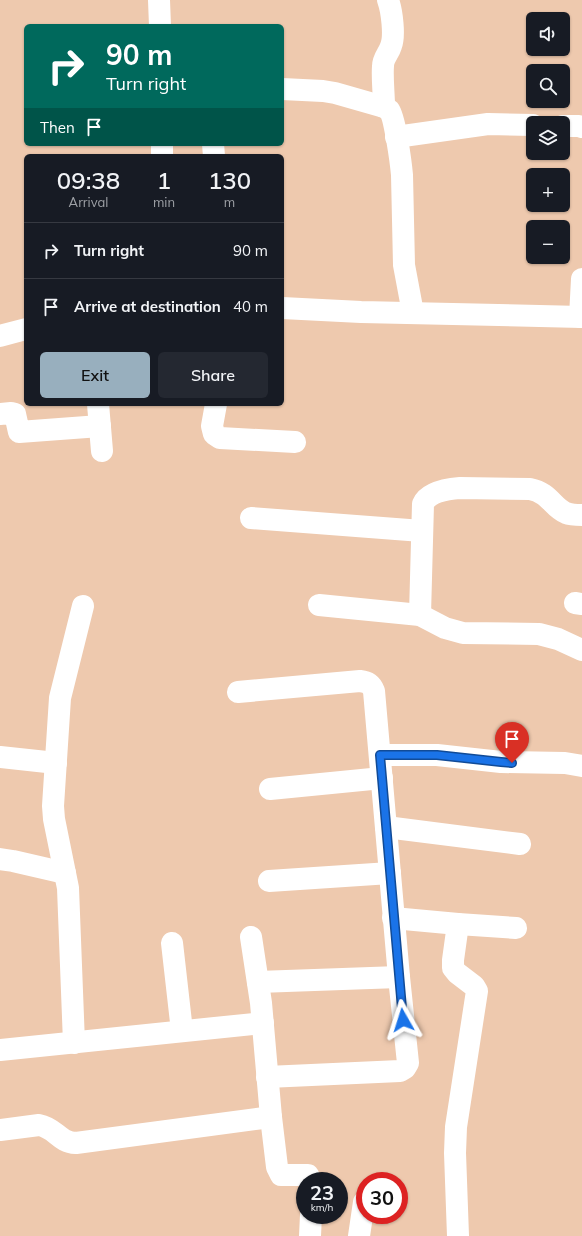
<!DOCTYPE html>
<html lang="en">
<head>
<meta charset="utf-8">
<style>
	body { margin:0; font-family:Mulish,sans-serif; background:#242831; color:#f1f3f6; height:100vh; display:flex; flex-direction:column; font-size:15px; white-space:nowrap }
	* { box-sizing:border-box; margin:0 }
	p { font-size:13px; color:#9ea1a6 }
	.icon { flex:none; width:22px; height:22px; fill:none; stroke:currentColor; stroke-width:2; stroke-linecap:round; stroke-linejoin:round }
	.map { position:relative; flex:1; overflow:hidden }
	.panel { position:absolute; left:24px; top:154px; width:260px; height:252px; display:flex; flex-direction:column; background:#171b24; border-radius:6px; box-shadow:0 1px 3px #0004 }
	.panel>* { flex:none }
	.guide { position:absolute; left:24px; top:24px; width:260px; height:122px; border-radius:6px; box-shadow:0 1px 3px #0004; background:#00695c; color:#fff; overflow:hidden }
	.buttons { position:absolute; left:526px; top:12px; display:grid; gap:8px }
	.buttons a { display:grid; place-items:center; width:44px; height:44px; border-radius:6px; background:#171b24; box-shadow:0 1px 3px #0004; font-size:20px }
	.speed { position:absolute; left:296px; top:1172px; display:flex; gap:8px; font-size:20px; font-weight:700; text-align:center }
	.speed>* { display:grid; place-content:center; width:52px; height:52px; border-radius:50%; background:#171b24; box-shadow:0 1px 3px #0004; line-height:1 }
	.speed small { font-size:10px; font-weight:400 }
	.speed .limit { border:6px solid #d22; background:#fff; color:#111 }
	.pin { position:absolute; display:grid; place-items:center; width:34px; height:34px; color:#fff; margin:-41px -17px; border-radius:50% 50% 50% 0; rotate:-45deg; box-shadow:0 0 4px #0007 }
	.pin .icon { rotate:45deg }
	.me { position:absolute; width:44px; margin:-22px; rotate:354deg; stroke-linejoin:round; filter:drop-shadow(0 0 3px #0008) }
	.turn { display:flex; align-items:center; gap:14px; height:84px; padding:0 16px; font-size:18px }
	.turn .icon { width:52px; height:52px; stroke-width:2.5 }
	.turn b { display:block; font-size:28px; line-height:34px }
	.then { display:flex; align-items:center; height:38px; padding:0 16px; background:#0003; gap:8px; font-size:15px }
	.eta { display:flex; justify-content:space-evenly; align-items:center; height:68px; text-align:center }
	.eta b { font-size:24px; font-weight:600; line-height:28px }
	.cta { display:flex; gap:8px; margin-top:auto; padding:8px 16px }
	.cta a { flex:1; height:46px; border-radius:6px; background:#98afbe; color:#111; font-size:16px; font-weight:600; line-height:46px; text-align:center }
	.cta a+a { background:#242831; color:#f1f3f6 }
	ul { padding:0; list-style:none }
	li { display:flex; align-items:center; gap:12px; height:56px; padding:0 16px; border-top:1px solid #363941 }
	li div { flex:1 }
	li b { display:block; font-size:15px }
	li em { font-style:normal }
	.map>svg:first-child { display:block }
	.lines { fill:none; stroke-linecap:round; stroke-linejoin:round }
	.minor { stroke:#fff; stroke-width:22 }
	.route-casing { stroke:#114b97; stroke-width:10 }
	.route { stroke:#1a73e8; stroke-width:7 }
</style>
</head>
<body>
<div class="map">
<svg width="582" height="1236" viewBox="0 0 582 1236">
	<rect width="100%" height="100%" fill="#eec9ae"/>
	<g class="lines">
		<g class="minor">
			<path d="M159,0L160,26"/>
			<path d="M282,89L323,91L335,93L384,107C386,108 388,109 389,110C395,117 401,164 402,175L404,265L413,313"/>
			<path d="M384,107C384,93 382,79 383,66C383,58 389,53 391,46C395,36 392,11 388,0"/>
			<path d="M563,126H579L582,127"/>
			<path d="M396,137L488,124L533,125"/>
			<path d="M162,144V156"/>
			<path d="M213,144L214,156"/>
			<path d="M282,308L361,312L582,317"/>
			<path d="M580,317L582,279"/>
			<path d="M0,336L26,329"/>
			<path d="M98,404L102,451"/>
			<path d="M216,404L212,426L214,434L220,438L295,442"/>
			<path d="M0,414L11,413L15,414L19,432L100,426"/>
			<path d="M251,518L422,531"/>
			<path d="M575,603L582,604"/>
			<path d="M319,605L420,615L445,628L463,633L539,634L558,639L582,650"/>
			<path d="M420,615L423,504C428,492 448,489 460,488L530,489C550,493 552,507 566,513C571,515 577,515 582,515"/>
			<path d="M238,692L360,681C368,682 371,684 374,691L399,977L408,1063L405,1068L400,1071L267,1077"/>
			<path d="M380,755H437L501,762L565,763L582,766"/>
			<path d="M0,757L56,763"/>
			<path d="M270,789L382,778"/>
			<path d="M386,827L520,844"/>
			<path d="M0,859L13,861L65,873"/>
			<path d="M269,881L390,873"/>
			<path d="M393,918L458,924L516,928"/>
			<path d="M251,937L261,1003L271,1117L277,1167L281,1175H308L311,1181"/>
			<path d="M172,943L182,1031"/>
			<path d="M258,982L399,977"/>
			<path d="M74,1043L68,888L54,819L53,806L60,698L83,606"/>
			<path d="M0,1050L263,1023"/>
			<path d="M0,1130L39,1125C56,1128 58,1142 76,1143L271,1117"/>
			<path d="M310,1236L311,1215"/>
			<path d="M359,1236L364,1202"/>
			<path d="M458,1236L455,1153L456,1127L477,991L474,986L457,973L453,968V960L458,924"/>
		</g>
	</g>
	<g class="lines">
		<defs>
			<path id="route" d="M403,1020L380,755H437L501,762L512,763"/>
		</defs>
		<use href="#route" class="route-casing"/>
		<use href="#route" class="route"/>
	</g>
</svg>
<div class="buttons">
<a><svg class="icon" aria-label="sound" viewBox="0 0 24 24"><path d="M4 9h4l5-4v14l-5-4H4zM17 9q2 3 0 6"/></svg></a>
<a><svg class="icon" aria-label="search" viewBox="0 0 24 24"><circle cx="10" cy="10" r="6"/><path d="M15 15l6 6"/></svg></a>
<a><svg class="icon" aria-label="layers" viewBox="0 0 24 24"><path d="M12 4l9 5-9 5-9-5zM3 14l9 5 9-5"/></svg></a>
<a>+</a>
<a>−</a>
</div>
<div class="speed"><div>23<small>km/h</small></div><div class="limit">30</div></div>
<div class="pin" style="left:512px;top:763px;background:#d93025"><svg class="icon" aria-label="arrive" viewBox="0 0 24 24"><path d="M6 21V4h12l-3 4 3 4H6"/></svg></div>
<svg class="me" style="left:403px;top:1020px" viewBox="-20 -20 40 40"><path d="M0-17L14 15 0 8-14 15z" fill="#1a73e8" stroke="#fff" stroke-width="4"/></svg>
<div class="guide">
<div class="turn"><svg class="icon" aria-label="right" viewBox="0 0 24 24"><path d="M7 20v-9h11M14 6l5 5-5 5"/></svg><div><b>90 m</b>Turn right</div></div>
<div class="then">Then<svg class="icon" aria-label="arrive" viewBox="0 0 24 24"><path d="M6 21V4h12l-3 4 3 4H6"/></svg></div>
</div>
<section class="panel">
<div class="eta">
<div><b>09:38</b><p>Arrival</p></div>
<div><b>1</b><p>min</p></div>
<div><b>130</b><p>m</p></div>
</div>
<ul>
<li><svg class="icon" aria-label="right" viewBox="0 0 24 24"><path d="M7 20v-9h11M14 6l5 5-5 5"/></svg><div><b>Turn right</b></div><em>90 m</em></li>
<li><svg class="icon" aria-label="arrive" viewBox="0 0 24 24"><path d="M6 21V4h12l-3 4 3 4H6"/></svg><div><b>Arrive at destination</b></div><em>40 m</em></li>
</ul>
<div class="cta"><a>Exit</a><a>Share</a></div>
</section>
</div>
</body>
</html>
